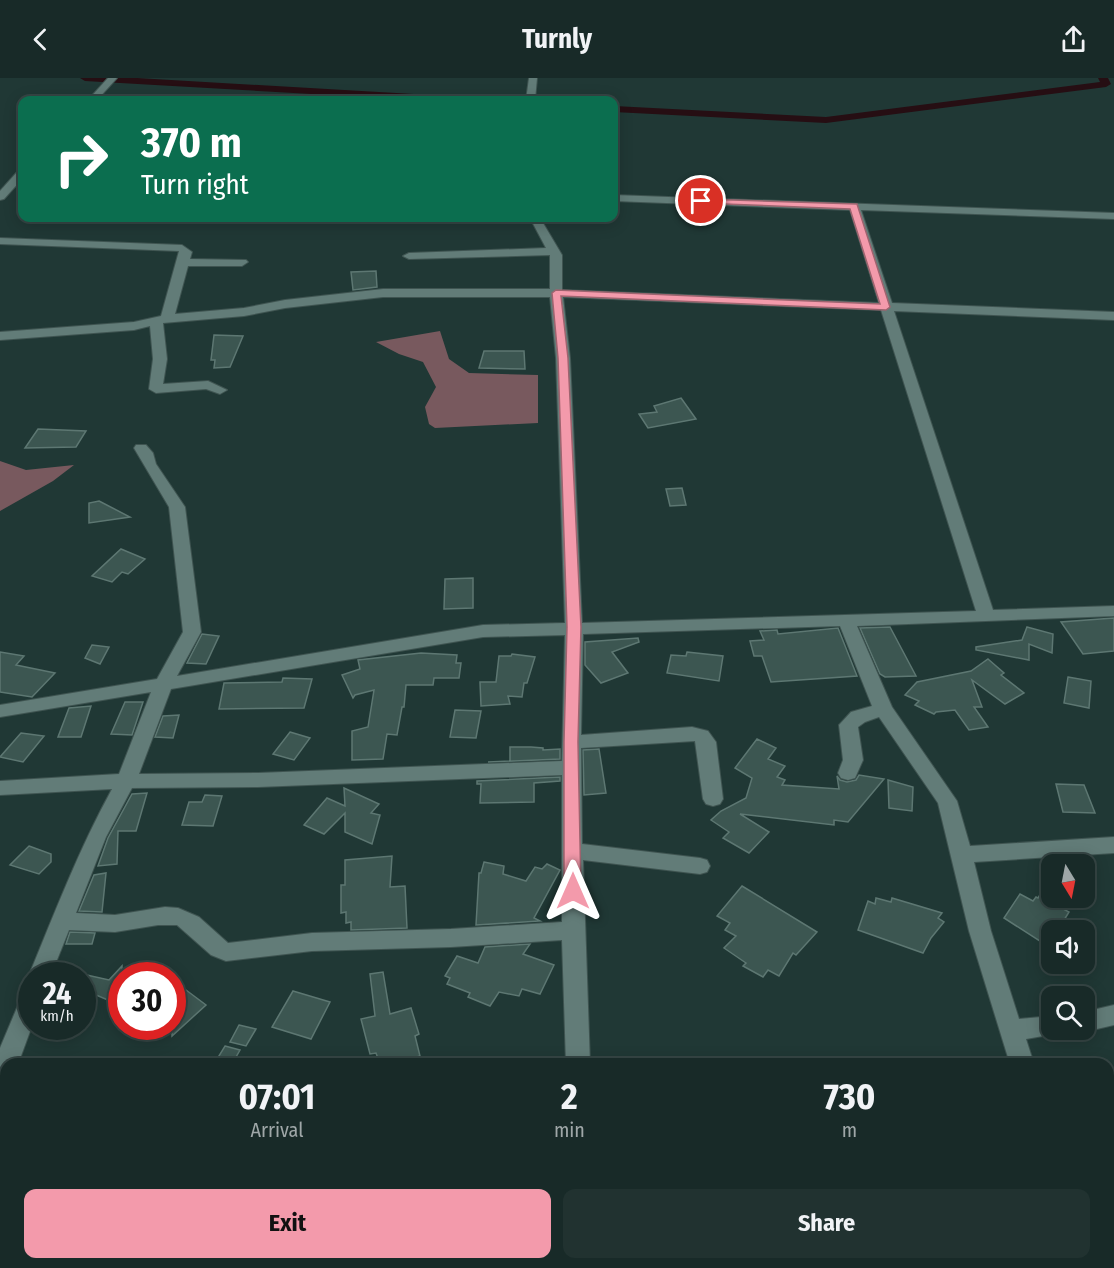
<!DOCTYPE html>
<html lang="en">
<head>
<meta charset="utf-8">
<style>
	body { margin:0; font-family:"Fira Sans Condensed",sans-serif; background:#213230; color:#f1f3f6; height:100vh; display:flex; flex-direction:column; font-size:22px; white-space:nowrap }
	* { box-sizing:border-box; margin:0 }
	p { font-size:20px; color:#9fa7a8 }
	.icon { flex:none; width:33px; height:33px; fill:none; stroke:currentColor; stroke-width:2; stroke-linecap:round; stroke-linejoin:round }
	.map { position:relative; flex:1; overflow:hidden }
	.drawer { position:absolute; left:0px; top:980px; width:1114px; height:212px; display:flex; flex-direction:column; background:#182a28; border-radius:18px 18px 0 0; box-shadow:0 3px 15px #0003,0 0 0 2px #364645 }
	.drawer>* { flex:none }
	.hud { position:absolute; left:18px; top:18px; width:600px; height:126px; border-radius:12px; box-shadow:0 3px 15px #0003,0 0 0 2px #364645; background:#0b6e4f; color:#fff; overflow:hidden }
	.needle { width:39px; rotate:170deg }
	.fabs { position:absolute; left:1041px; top:776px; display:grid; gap:12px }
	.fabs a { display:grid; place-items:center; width:54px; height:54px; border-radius:12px; background:#182a28; box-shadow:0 3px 15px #0003,0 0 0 2px #364645; font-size:30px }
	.speed { position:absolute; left:18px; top:884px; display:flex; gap:12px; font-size:30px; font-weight:700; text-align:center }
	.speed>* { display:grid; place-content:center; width:78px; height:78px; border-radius:50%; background:#182a28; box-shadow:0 3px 15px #0003,0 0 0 2px #364645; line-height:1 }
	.speed small { font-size:15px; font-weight:400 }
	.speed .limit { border:9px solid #d22; background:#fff; color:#111 }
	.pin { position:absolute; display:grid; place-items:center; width:51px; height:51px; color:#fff; margin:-26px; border:3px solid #fff; border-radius:50%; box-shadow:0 2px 6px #0007 }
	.me { position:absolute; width:66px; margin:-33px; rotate:0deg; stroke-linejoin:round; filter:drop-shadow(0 0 4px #0008) }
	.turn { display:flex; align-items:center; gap:21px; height:126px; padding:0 24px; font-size:27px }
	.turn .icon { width:78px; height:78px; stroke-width:2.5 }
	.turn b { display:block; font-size:42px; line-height:51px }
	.eta { display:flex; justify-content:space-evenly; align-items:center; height:102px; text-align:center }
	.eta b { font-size:36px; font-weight:700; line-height:42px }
	.primary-button { display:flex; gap:12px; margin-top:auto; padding:12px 24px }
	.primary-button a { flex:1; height:69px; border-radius:12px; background:#f39aab; color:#111; font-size:24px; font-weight:700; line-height:69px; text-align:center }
	.primary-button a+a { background:#213230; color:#f1f3f6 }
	header { display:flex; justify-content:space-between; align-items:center; height:78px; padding:0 24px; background:#182a28; font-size:27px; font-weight:700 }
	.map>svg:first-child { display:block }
	.forest { fill:#78595e }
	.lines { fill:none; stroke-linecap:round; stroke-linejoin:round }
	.canal { fill:#260e13; fill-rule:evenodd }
	.building { fill:#3c5651; stroke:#5d7772; stroke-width:1.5 }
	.minor-casing { stroke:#3f5451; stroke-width:2 }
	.minor { fill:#627c78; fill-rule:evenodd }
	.route { fill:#f39aab; stroke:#9e646f; stroke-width:1.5 }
</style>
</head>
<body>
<header><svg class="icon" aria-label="back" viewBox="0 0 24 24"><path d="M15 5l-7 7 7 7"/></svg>Turnly<svg class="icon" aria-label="share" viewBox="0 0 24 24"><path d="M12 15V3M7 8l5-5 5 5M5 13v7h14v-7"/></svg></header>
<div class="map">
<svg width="1114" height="1190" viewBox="0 0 1114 1190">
	<rect width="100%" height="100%" fill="#203835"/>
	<g class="forest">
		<path d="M440,253L449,281L469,295L538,297V345L435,350L429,346L425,329L436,309L423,284L399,276L376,264Z"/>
		<path d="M0,383L26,392L74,387L53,403L0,433Z"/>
	</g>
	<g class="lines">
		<g class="canal">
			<path d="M80,0H137L465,19L470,22H417L85,3Z"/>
			<path d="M1098,0H1108L1111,6L1106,9L826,45L614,34V28L826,39L1100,4Z"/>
		</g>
	</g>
	<g class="building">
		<path d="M376,193L377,209L353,212L351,194Z"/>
		<path d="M214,257L243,258L230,289L214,290L215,282H211Z"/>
		<path d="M484,273H524L525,291L479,290Z"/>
		<path d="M681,320L696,341L648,350L639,336L657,334L654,328Z"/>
		<path d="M38,351L86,353L76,369L25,370Z"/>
		<path d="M682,410L686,427L670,428L666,411Z"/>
		<path d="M99,423L130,439L89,445V425Z"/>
		<path d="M121,471L145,481L128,496L122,494L112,504L92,498Z"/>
		<path d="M473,500V530L444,531L445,501Z"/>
		<path d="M1114,540V573L1083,576L1061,544Z"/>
		<path d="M890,549L916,598L885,599L880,596L860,550Z"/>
		<path d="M1027,549L1053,556L1052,575L1029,566V582L976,572V569L1022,562Z"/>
		<path d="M838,550L857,598L771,604L762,578H754L750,563L764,562L760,553L777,552L778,556Z"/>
		<path d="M202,556L219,558L206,586L187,585Z"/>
		<path d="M638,560L639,564L612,574L628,595L601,605L585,587V564Z"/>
		<path d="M92,567L109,569L100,586L85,580Z"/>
		<path d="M0,574L24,578L16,587L55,595L32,619L0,614Z"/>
		<path d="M687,574L723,578L719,603L667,595L671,577L686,578Z"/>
		<path d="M421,575L457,577L456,585H461L459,600H434L433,607H406L404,629H402L397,657L387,656L383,681L352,682V653L368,649L374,612L355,617L353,620L342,597L360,591L358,582Z"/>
		<path d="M512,576L535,579L527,605H524L522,619L508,618L510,626L481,628L480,604H496L499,578H511Z"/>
		<path d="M988,581L1004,595L1001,597L1024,615L1005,626L972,602L982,629H974L988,649L969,652L955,632L936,634L934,636L915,627L919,623L905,617L917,604L971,593Z"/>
		<path d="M1068,599L1091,603L1089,630L1064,625Z"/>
		<path d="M283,600L312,601L304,630L219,631L224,605L282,604Z"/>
		<path d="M125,624H143L132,657L111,656Z"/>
		<path d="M91,628L81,659H58L69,630Z"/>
		<path d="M455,632L481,633L476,660L450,659Z"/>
		<path d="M179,637L173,660L155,659L163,638Z"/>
		<path d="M290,654L310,660L294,682L273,676Z"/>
		<path d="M21,655L44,658L23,684L0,679Z"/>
		<path d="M757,661L776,670L768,681L785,688L777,699L785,702L782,707L839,711L837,698L840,702L847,704L856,702L859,697L884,701L848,744L834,742V747L740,736L769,754L749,775L723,760L729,754L711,742L721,733L746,720L752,700L735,690Z"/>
		<path d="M510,669H531L543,670V672L560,671V681L488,684L510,683Z"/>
		<path d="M599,671L606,715L584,717L583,672Z"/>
		<path d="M560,699V703L534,705V724L480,725L481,706H477V703Z"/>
		<path d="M888,702L913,709L912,733L889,730Z"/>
		<path d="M1056,706L1084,707L1095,735L1063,734Z"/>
		<path d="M344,710L379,726L371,735L380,737L372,766L345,754V735L324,756L304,747L327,720L345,728Z"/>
		<path d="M147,715L136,753H118L117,786L98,788L108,760L132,716Z"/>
		<path d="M205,717L222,718L213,748L182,747L189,724H202Z"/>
		<path d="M29,768L51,776V784L39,796L10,787Z"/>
		<path d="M392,778L390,809L405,808L407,850L351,852V844L346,845V834L341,835V807H345V782Z"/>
		<path d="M484,784L504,788L503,796L526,803L535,789L542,791L547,786L560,792L534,840L540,843L476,847L479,795H481Z"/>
		<path d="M106,795L102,834L79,833L94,797Z"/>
		<path d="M742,808L817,854L796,877L793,875L779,898L768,892L763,899L743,888L746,885L724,870L736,858L725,852L730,845L717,838Z"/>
		<path d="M1043,812L1054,819V826L1069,834L1058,852H1052V859L1046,867L1004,840L1020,816L1033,823L1036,819L1038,820Z"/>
		<path d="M876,820L891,824L892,820L942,835L938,840L944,844L931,860L923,875L858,852L868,823L875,826Z"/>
		<path d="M70,854L95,855L92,866H66Z"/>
		<path d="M530,866L523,876L554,887L540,916L522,911L519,918L499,914L490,928L468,919L470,915L447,906L450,900L445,898L457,878L478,885L485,869Z"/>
		<path d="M122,888V928L82,911V896L109,902Z"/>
		<path d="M383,894L390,936L411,930L419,956L415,958L420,978L391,986H380L376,975L370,976L361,941L375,938L370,896Z"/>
		<path d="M182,909L206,927L172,958V918Z"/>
		<path d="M293,913L330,924L311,961L272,949Z"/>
		<path d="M239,947L256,951L246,968L230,964Z"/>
		<path d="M225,968L240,972L232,986H214Z"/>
	</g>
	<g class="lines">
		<defs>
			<g id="minor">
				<path d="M108,0H117L97,22H88Z"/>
				<path d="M529,0H537L535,22H526Z"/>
				<path d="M22,92V101L4,121L0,122V113L18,93Z"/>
				<path d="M614,117L1114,135V141L861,132L892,225L1114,234V242L894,233L993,532L1114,528V538L857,548L892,629L957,723L970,768L1114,759V775L974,784L991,853L1019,941L1052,938V951H1062L1060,955L1026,961L1034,986H1010L969,853L938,725L879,639L865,644L858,649L863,682L855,700L848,702L841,700L838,695L843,682L839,647L851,634L872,628L840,548L583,556L581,657L692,649L708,653L716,664L723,721L720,726L713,728L706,726L703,721L695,663L581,670L582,766L700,780L707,782L710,788L707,794L700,796L583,782L590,986H566L562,862L451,869L312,873L226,883L211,877L177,847H158L115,854L69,852L51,897H32V903L29,897C55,834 79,771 112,711L0,717V703L119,696L151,614L0,639V627L157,601L183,554L169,429L134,370L136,367H146L153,375L156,386L185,429L201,554L177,598L483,547L565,545L556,280L550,219H383L285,230L244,238L163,245L167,281L163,306L208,303L227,312L220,316L206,311L156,315L149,311L153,281L150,248L134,252L0,262V254L134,244L161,238L179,173L0,166V160L182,167L192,174L190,181L246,182L248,184L242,188H188L175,236L244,230L285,222L383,211H550V177L409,181L403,178L409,175L546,170L530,140H540L562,177V212L879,225L850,132L614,123ZM563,219L881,232L976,533L582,545L570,280ZM565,557L562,683L258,695L139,696L171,611L483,559ZM562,697V844L451,851L312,855L228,865L199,839L178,830L165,829L115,837L76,835L106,759L132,710L258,709Z"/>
				<path d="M32,910V948L18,986H6V1009L2,1010L6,1011V1033L0,1032V970L24,913Z"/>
				<path d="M1114,927V947L1084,954L1076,951H1084V934Z"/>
				<path d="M567,1185H593L594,1190H566Z"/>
				<path d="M1009,1185H1035L1037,1190H1009Z"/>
			</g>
		</defs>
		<use href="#minor" class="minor-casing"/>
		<use href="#minor" class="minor"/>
	</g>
	<path class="route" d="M701,121L857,126L890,229L886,232L561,218L568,280L581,549L578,664L581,813L578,817L573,819L567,817L564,813V664L567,549L558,280L552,215L556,212L880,226L850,131L698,125L697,123Z"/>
</svg>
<div class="fabs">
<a><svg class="needle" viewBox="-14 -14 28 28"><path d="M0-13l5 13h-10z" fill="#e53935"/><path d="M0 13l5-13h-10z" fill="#9fa7a8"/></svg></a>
<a><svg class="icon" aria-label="sound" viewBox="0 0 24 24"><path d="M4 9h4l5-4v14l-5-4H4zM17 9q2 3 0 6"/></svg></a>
<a><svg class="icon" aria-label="search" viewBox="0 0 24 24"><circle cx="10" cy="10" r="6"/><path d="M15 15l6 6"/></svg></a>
</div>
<div class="speed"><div>24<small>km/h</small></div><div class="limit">30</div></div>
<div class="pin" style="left:701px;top:123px;background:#d93025"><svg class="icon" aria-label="arrive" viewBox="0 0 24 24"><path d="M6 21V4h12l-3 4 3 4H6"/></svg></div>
<svg class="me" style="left:573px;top:813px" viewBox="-20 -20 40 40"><path d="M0-17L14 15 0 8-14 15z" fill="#f39aab" stroke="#fff" stroke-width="4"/></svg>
<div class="hud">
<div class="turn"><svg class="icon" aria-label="right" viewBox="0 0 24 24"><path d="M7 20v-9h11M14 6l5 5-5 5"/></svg><div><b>370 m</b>Turn right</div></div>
</div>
<section class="drawer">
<div class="eta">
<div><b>07:01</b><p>Arrival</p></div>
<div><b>2</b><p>min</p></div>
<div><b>730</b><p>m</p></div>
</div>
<div class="primary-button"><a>Exit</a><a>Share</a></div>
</section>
</div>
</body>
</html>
